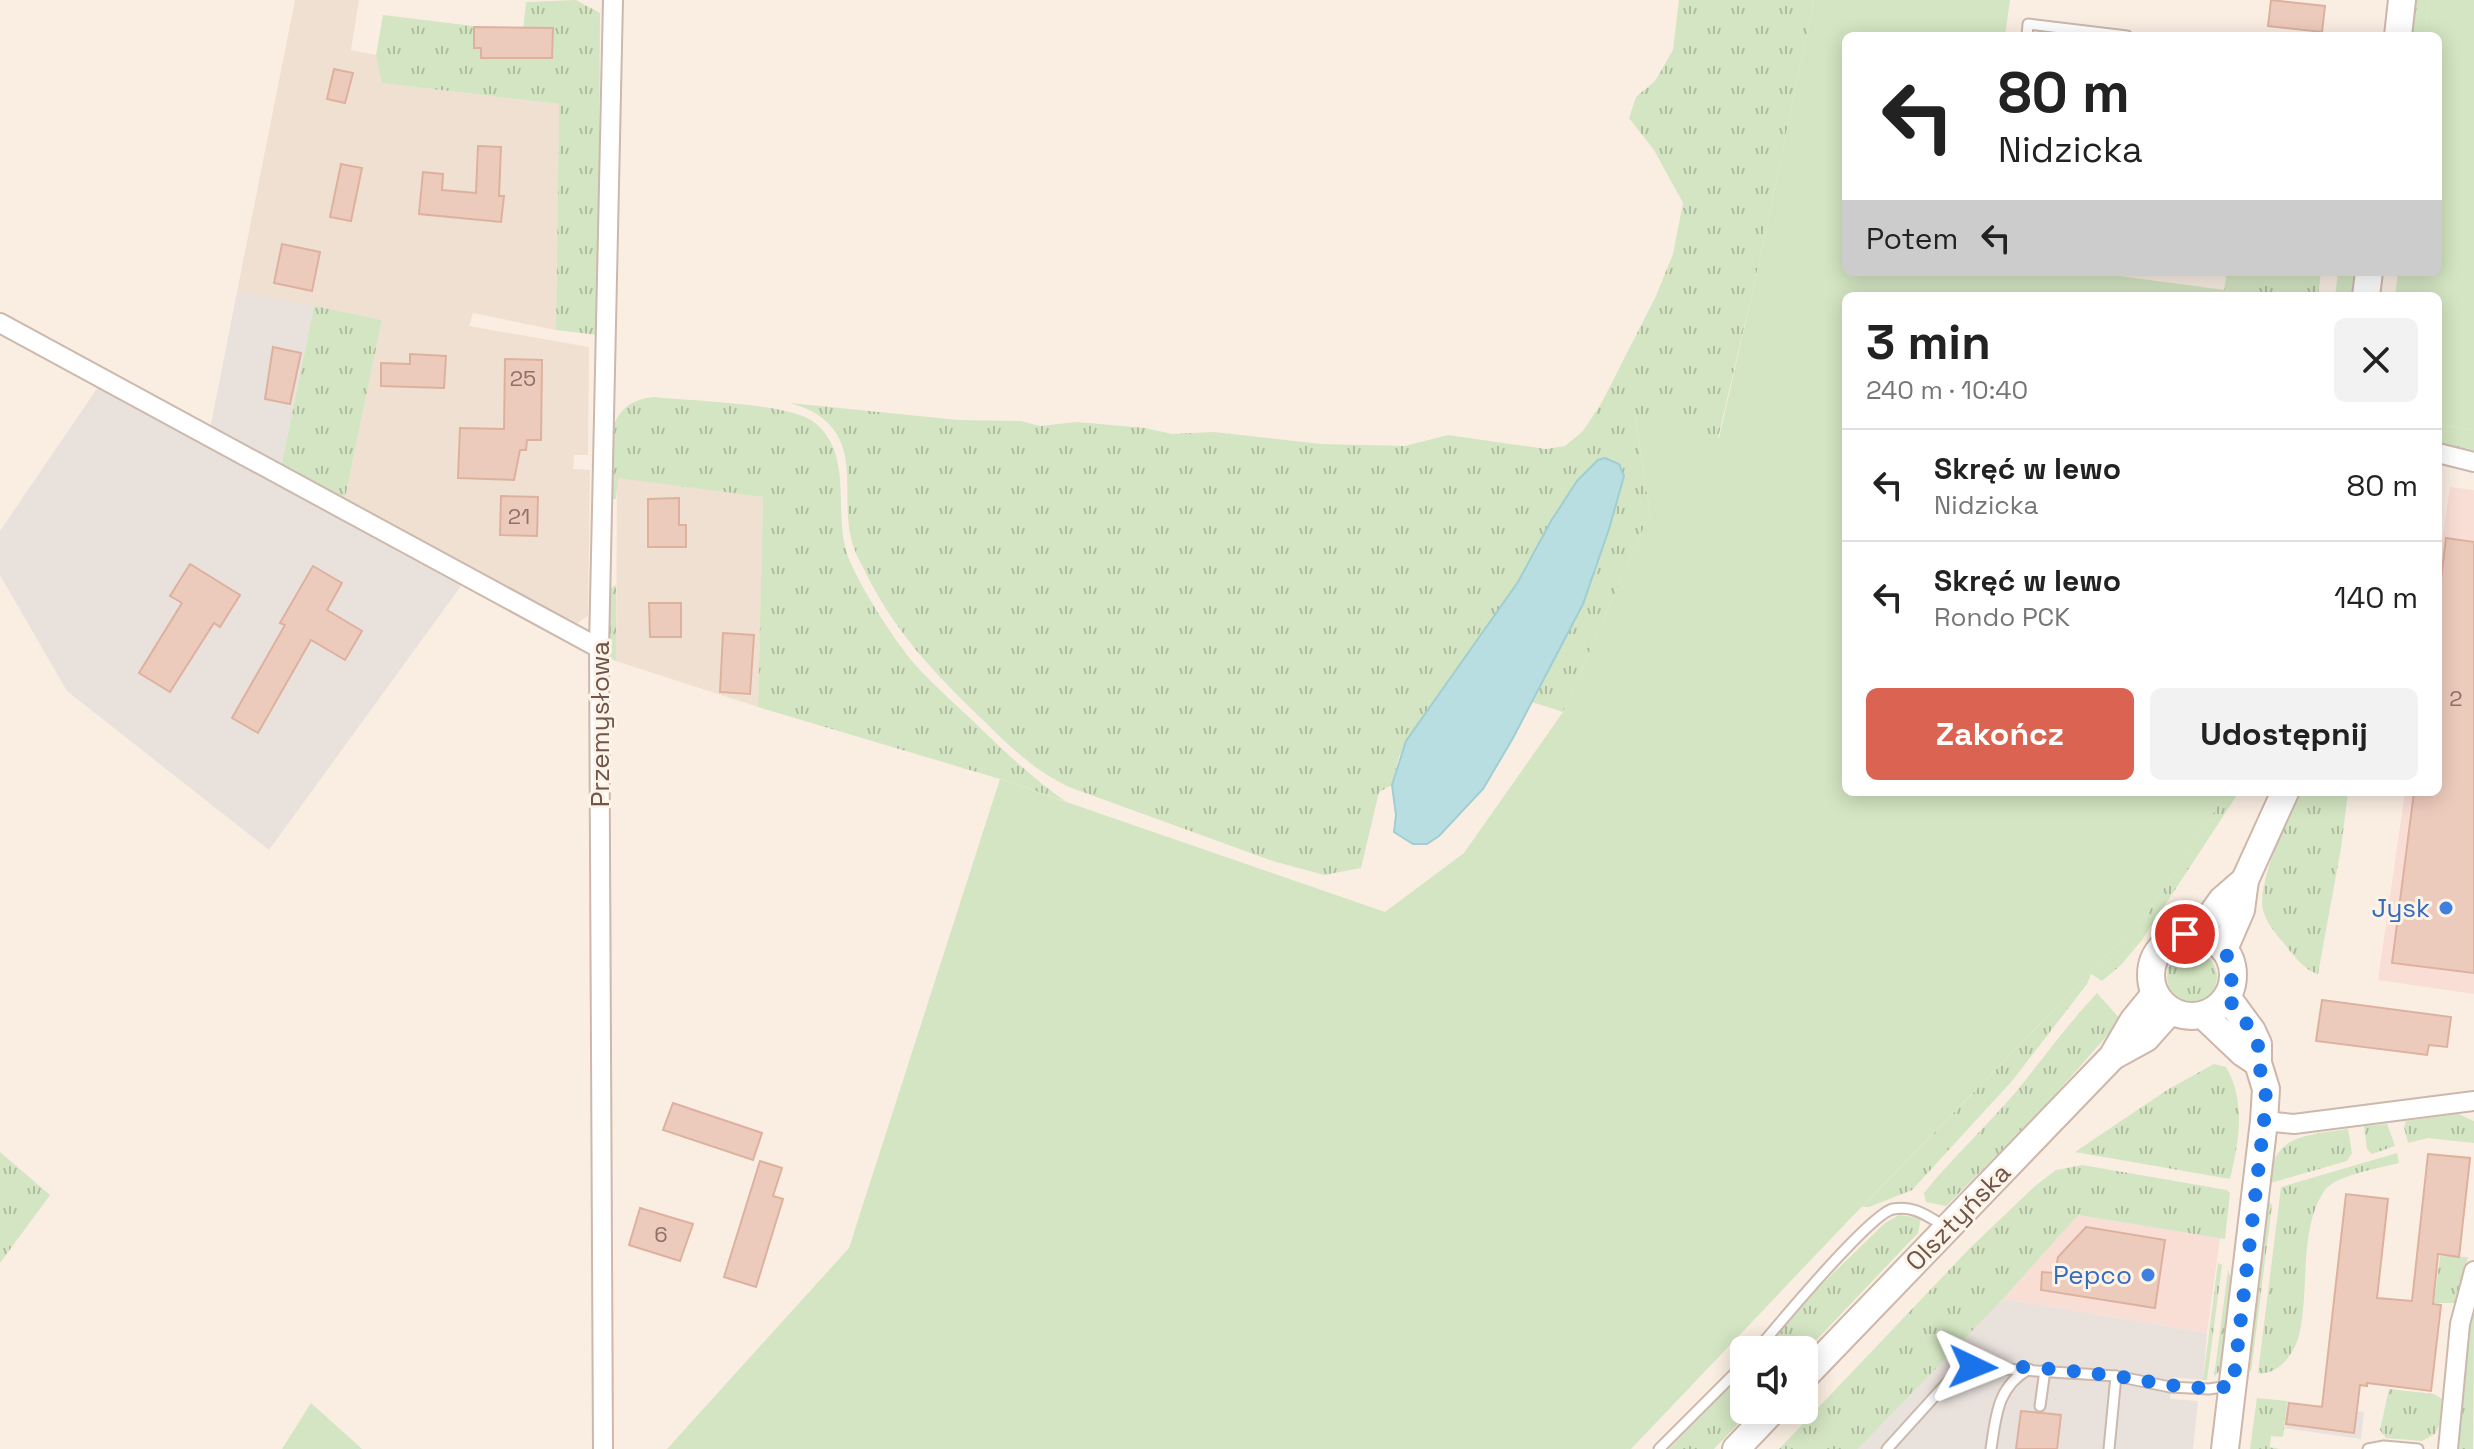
<!DOCTYPE html>
<html lang="pl">
<head>
<meta charset="utf-8">
<style>
	body { margin:0; font-family:"Space Grotesk",sans-serif; background:#f2f2f2; color:#222; height:100vh; display:flex; flex-direction:column; font-size:30px; white-space:nowrap }
	* { box-sizing:border-box; margin:0 }
	p { font-size:26px; color:#767676 }
	.icon { flex:none; width:44px; height:44px; fill:none; stroke:currentColor; stroke-width:2; stroke-linecap:round; stroke-linejoin:round }
	.map { position:relative; flex:1; overflow:hidden }
	.panel { position:absolute; left:1842px; top:292px; width:600px; height:504px; display:flex; flex-direction:column; background:#fff; border-radius:12px; box-shadow:0 4px 20px #0003 }
	.panel>* { flex:none }
	.top-card { position:absolute; left:1842px; top:32px; width:600px; height:244px; border-radius:12px; box-shadow:0 4px 20px #0003; background:#fff; color:#222; overflow:hidden }
	.fabs { position:absolute; left:1730px; top:1336px; display:grid; gap:16px }
	.fabs a { display:grid; place-items:center; width:88px; height:88px; border-radius:12px; background:#fff; box-shadow:0 4px 20px #0003; font-size:40px }
	.pin { position:absolute; display:grid; place-items:center; width:68px; height:68px; color:#fff; margin:-34px; border:4px solid #fff; border-radius:50%; box-shadow:0 2px 8px #0007 }
	.me { position:absolute; width:88px; margin:-44px; rotate:92deg; stroke-linejoin:round; filter:drop-shadow(0 0 6px #0008) }
	.turn { display:flex; align-items:center; gap:28px; height:168px; padding:0 24px; font-size:36px }
	.turn .icon { width:104px; height:104px; stroke-width:2.5 }
	.turn b { display:block; font-size:56px; line-height:68px }
	.then { display:flex; align-items:center; height:76px; padding:0 24px; background:#0003; gap:16px; font-size:30px }
	.round { display:grid; place-items:center; flex:none; width:84px; height:84px; border-radius:12px; background:#f2f2f2 }
	.summary { display:flex; align-items:center; justify-content:space-between; height:136px; padding:0 24px }
	h1 { font-size:48px; font-weight:800; line-height:60px }
	.primary-button { display:flex; gap:16px; margin-top:auto; padding:16px 24px }
	.primary-button a { flex:1; height:92px; border-radius:12px; background:#da6451; color:#fff; font-size:32px; font-weight:800; line-height:92px; text-align:center }
	.primary-button a+a { background:#f2f2f2; color:#222 }
	ul { padding:0; list-style:none }
	li { display:flex; align-items:center; gap:24px; height:112px; padding:0 24px; border-top:2px solid #e0e0e0 }
	li div { flex:1 }
	li b { display:block; font-size:30px }
	li em { font-style:normal }
	.map>svg:first-child { display:block }
	.residential { fill:#f0e0d1 }
	.commercial { fill:#f9ded6 }
	.industrial { fill:#e9e1dc }
	.grass { fill:url(#grass-tufts) }
	.garden { fill:#d3e5c2 }
	.water { fill:#b8dee1; stroke:#a0ced2; stroke-width:2 }
	.building { fill:#edcbbc; stroke:#deb19e; stroke-width:2 }
	.lines { fill:none; stroke-linecap:round; stroke-linejoin:round }
	.lane-casing { stroke:#ccb8ac; stroke-width:13 }
	.street-casing { stroke:#ccb8ac; stroke-width:22 }
	.secondary-casing { stroke:#ceb7aa; stroke-width:30 }
	.lane { stroke:#fff; stroke-width:9 }
	.street { stroke:#fff; stroke-width:18 }
	.secondary { stroke:#fff; stroke-width:26 }
	.route { stroke:#1a73e8; stroke-width:14; stroke-dasharray:0 25.2 }
	.shop-dot { fill:#3f7fe0; stroke:#fdf3e7; stroke-width:3 }
	.labels { text-anchor:middle; stroke-width:6; stroke-linejoin:round; paint-order:stroke }
	.number-label { font-size:22px; fill:#8e7267 }
	.street-label { font-size:26px; fill:#6f554b; stroke:#fdf3e7 }
	.shop-label { font-size:26px; fill:#366cbe; stroke:#fdf3e7; text-anchor:end }
</style>
</head>
<body>
<div class="map">
<svg width="2474" height="1449" viewBox="0 0 2474 1449">
	<defs>
		<pattern id="grass-tufts" width="24" height="20" patternUnits="userSpaceOnUse" patternTransform="scale(2)"><rect width="24" height="20" fill="#d3e5c2"/><path d="M3 7l-1-3M5 7V3M7 7l1-3M15 17l-1-3M17 17v-4M19 17l1-3" fill="none" stroke="#afbca0"/></pattern>
	</defs>
	<rect width="100%" height="100%" fill="#faeee2"/>
	<g class="residential">
		<path d="M295,0H359L351,50L376,55L383,83L559,104L556,330L473,313L469,326L589,347L588,455H574L573,469L590,470L588,616L576,624L345,498L382,320L237,292Z"/>
		<path d="M617,477L763,497L758,707L616,661Z"/>
	</g>
	<g class="commercial">
		<path d="M2450,487L2474,490V994L2378,980L2405,792H2438V567Z"/>
		<path d="M2078,1215L2220,1238L2207,1333L2003,1299Z"/>
	</g>
	<g class="industrial">
		<path d="M237,292L314,306L281,468L210,429Z"/>
		<path d="M98,387L461,586L269,850L67,691L0,575V531Z"/>
		<path d="M2003,1299L2207,1333L2203,1380L2172,1377L2170,1399L2198,1401L2193,1449H1858Z"/>
		<path d="M2287,1401L2364,1412L2361,1439L2284,1428Z"/>
	</g>
	<g class="grass">
		<path d="M576,0L600,13L598,335L556,330L559,104L382,83L376,55L383,15L523,32L526,2Z"/>
		<path d="M1679,0H1814L1758,268L1718,438L1635,416L1650,513L1563,712L1532,702L1583,604L1621,487L1534,556L1518,582L1441,690L1399,756L1392,785L1379,792L1361,868L1324,875L1273,861L1069,787C1035,771 1009,746 983,720C934,673 892,629 863,567C857,557 852,545 850,533C842,491 860,443 818,415C810,409 799,406 790,403L958,420L1021,421L1040,426L1077,422L1145,428L1172,434L1214,432L1321,444L1405,446L1448,435L1546,449L1565,446L1583,431L1601,404L1656,296L1673,254L1683,203L1654,150L1629,118L1636,97L1655,81L1673,50Z"/>
		<path d="M2413,0H2429L2425,36H2410Z"/>
		<path d="M2227,272H2321L2318,296H2270L2224,290Z"/>
		<path d="M2338,272H2355L2352,296H2335Z"/>
		<path d="M314,306L382,320L345,498L281,468Z"/>
		<path d="M654,397C689,401 790,403 814,422C856,456 831,515 849,559C863,592 894,640 917,667C935,686 955,704 974,722C1003,750 1032,778 1065,801L1000,779L758,707L763,497L618,478L616,499H610C611,458 598,402 654,397Z"/>
		<path d="M2438,424L2474,430V453L2438,444Z"/>
		<path d="M616,585V661L608,658L607,591Z"/>
		<path d="M2227,792H2239L2142,940L2121,965L2102,981L2091,974L2087,984L2012,1081L1912,1190L1869,1207H1862L2147,914Z"/>
		<path d="M2297,792H2348L2341,848L2318,974C2306,971 2294,956 2286,946C2277,935 2266,923 2263,910C2257,883 2287,820 2297,792Z"/>
		<circle cx="2192" cy="977" r="25"/>
		<path d="M2097,993L2121,1020L2038,1114L1946,1206L1926,1202L1924,1193C1952,1158 1986,1127 2015,1093C2042,1060 2067,1025 2097,993Z"/>
		<path d="M2214,1064L2226,1067C2246,1101 2239,1142 2230,1179L2075,1152L2167,1090Z"/>
		<path d="M2458,1114L2474,1121V1143L2428,1138L2408,1143L2404,1127L2406,1121Z"/>
		<path d="M2387,1124L2395,1146L2372,1154L2367,1149L2364,1126Z"/>
		<path d="M2348,1129L2352,1153L2347,1161L2267,1184C2275,1133 2305,1136 2348,1129Z"/>
		<path d="M0,1152L50,1195L0,1263Z"/>
		<path d="M2397,1153L2399,1163C2380,1168 2336,1175 2325,1190C2298,1228 2310,1292 2299,1335C2295,1353 2278,1376 2258,1373L2281,1187Z"/>
		<path d="M2082,1165L2227,1190L2230,1193L2225,1239L2078,1215L2003,1299L1858,1449H1779L1969,1249L2035,1186L2056,1170Z"/>
		<path d="M2264,1201L2269,1202L2272,1205L2251,1372L2245,1361Z"/>
		<path d="M1899,1215L1921,1218L1918,1233L1804,1353V1350H1764L1818,1288L1885,1223Z"/>
		<path d="M2440,1256L2468,1257L2455,1303H2434Z"/>
		<path d="M2218,1263L2222,1265L2207,1380H2203Z"/>
		<path d="M2228,1270L2232,1282L2221,1369L2214,1377Z"/>
		<path d="M2474,1309L2473,1449H2456L2466,1339Z"/>
		<path d="M1744,1371V1410H1751L1714,1449H1669Z"/>
		<path d="M2389,1389L2434,1394L2442,1399L2440,1423L2435,1434L2422,1441L2386,1438L2380,1430Z"/>
		<path d="M2257,1398L2287,1401L2283,1437L2271,1436L2270,1447L2280,1449H2250Z"/>
	</g>
	<g class="garden">
		<path d="M1814,0H2010L2005,36H1846V272H2089L2270,296H1846V792H2227L2147,914L1846,1223L1631,1449H667L849,1248L1000,779L1385,912L1464,853L1563,712L1650,513L1635,415L1719,438L1758,268Z"/>
		<path d="M2429,0H2474V430L2438,424V296H2395L2398,272H2438V36H2425Z"/>
		<path d="M311,1403L362,1449H282Z"/>
	</g>
	<path class="water" d="M1605,458L1619,464L1624,476L1609,529L1583,604L1513,738L1483,789L1439,836L1427,844H1413L1394,832L1396,815L1392,785L1406,741L1518,582L1551,521L1577,481L1598,460Z"/>
	<g class="building">
		<path d="M2271,0L2325,6L2322,32L2268,26Z"/>
		<path d="M474,27L553,28L552,58H481V48H474Z"/>
		<path d="M334,69L353,73L345,103L327,99Z"/>
		<path d="M478,146L501,147L499,196H504L501,222L419,214L423,172L443,174L442,190L476,193Z"/>
		<path d="M341,164L362,168L351,221L330,217Z"/>
		<path d="M282,244L320,252L312,291L274,283Z"/>
		<path d="M273,347L301,353L290,404L265,399Z"/>
		<path d="M410,354L446,356L444,388L381,386V363L410,364Z"/>
		<path d="M505,359L542,360L541,440H527L526,450H520L514,480L458,478L460,428L504,429Z"/>
		<path d="M501,496L538,497L537,536L500,535Z"/>
		<path d="M679,498V525H686V547H648V499Z"/>
		<path d="M2446,538L2474,542V973L2392,963L2414,792H2438V603Z"/>
		<path d="M190,564L240,595L220,627L214,623L170,692L139,673L182,603L170,596Z"/>
		<path d="M313,566L342,583L327,610L362,631L345,660L311,640L258,733L232,718L285,625L280,623Z"/>
		<path d="M649,603H681V637H650Z"/>
		<path d="M723,633L754,635L750,694L720,692Z"/>
		<path d="M2322,1000L2451,1017L2447,1047L2429,1045L2427,1055L2316,1041Z"/>
		<path d="M673,1103L762,1133L753,1160L663,1130Z"/>
		<path d="M2428,1154L2470,1158L2459,1257L2438,1254L2433,1304L2441,1305L2431,1391L2367,1383V1386L2360,1385L2354,1433L2286,1424L2289,1403L2322,1407L2346,1194L2388,1199L2377,1298L2412,1301Z"/>
		<path d="M760,1161L782,1168L773,1196L783,1199L756,1287L724,1277Z"/>
		<path d="M640,1208L693,1224L680,1261L629,1245Z"/>
		<path d="M2086,1227L2165,1240L2155,1308L2041,1290L2042,1272L2055,1273L2058,1257Z"/>
		<path d="M2021,1411L2061,1415L2057,1449H2016Z"/>
	</g>
	<g class="lines">
		<defs>
			<g id="lane">
				<path d="M2027,36L2028,24L2127,36"/>
				<path d="M1757,1350C1777,1326 1871,1213 1893,1209C1914,1205 1927,1216 1944,1226"/>
				<path d="M2040,1406L2045,1370"/>
				<path d="M1659,1449L1744,1364"/>
				<path d="M1887,1449L1954,1375L1973,1367L2116,1376L2170,1387L2209,1389L2229,1386"/>
				<path d="M1991,1449C1996,1416 1997,1387 2029,1369"/>
				<path d="M2109,1449L2116,1376"/>
				<path d="M2368,1449L2384,1446L2418,1449"/>
			</g>
			<g id="street">
				<path d="M0,323L599,648"/>
				<path d="M2438,453L2474,462"/>
				<path d="M2264,1121L2294,1124L2474,1101"/>
				<path d="M603,1449L599,648L613,0"/>
				<path d="M2448,1449L2460,1324L2474,1271"/>
			</g>
			<g id="secondary">
				<path d="M2398,36L2402,0"/>
				<path d="M2366,296L2369,272"/>
				<circle cx="2192" cy="975" r="41"/>
				<path d="M2198,934L2222,900L2245,880"/>
				<path d="M2224,949L2241,910L2245,880L2285,792"/>
				<path d="M2203,1015L2243,1053L2258,1063"/>
				<path d="M2115,1055L2146,1038L2170,1011"/>
				<path d="M1804,1377L2112,1057L2133,1021L2155,994"/>
				<path d="M1736,1449L1773,1410"/>
				<path d="M2225,1449L2264,1121L2266,1089L2258,1063V1044L2252,1031L2227,997"/>
			</g>
		</defs>
		<use href="#lane" class="lane-casing"/>
		<use href="#street" class="street-casing"/>
		<use href="#secondary" class="secondary-casing"/>
		<use href="#lane" class="lane"/>
		<use href="#street" class="street"/>
		<use href="#secondary" class="secondary"/>
	</g>
	<g class="lines">
		<path class="route" d="M1973,1367C2013,1364 2075,1371 2116,1376C2156,1382 2192,1392 2233,1386L2264,1121L2266,1089L2258,1063V1044L2252,1031L2227,997C2241,963 2222,934 2185,934"/>
	</g>
	<g class="shop-dot">
		<circle cx="2446" cy="908" r="8"/>
		<circle cx="2148" cy="1275" r="8"/>
	</g>
	<g class="labels">
		<g class="number-label">
			<text x="523" y="386">25</text>
			<text x="519" y="524">21</text>
			<text x="2456" y="706">2</text>
			<text x="661" y="1242">6</text>
		</g>
		<g class="street-label">
			<text transform="translate(600 724) rotate(-90)" y="9">Przemysłowa</text>
			<text transform="translate(1958 1217) rotate(-46)" y="9">Olsztyńska</text>
		</g>
		<g class="shop-label">
			<text x="2430" y="917">Jysk</text>
			<text x="2132" y="1284">Pepco</text>
		</g>
	</g>
</svg>
<div class="fabs">
<a><svg class="icon" aria-label="sound" viewBox="0 0 24 24"><path d="M4 9h4l5-4v14l-5-4H4zM17 9q2 3 0 6"/></svg></a>
</div>
<div class="pin" style="left:2185px;top:934px;background:#d93025"><svg class="icon" aria-label="arrive" viewBox="0 0 24 24"><path d="M6 21V4h12l-3 4 3 4H6"/></svg></div>
<svg class="me" style="left:1973px;top:1367px" viewBox="-20 -20 40 40"><path d="M0-17L14 15 0 8-14 15z" fill="#1a73e8" stroke="#fff" stroke-width="4"/></svg>
<div class="top-card">
<div class="turn"><svg class="icon" aria-label="left" viewBox="0 0 24 24"><path d="M17 20v-9H6M10 6l-5 5 5 5"/></svg><div><b>80 m</b>Nidzicka</div></div>
<div class="then">Potem<svg class="icon" aria-label="left" viewBox="0 0 24 24"><path d="M17 20v-9H6M10 6l-5 5 5 5"/></svg></div>
</div>
<section class="panel">
<div class="summary"><div><h1>3 min</h1><p>240 m · 10:40</p></div><a class="round"><svg class="icon" aria-label="close" viewBox="0 0 24 24"><path d="M6 6l12 12M18 6L6 18"/></svg></a></div>
<ul>
<li><svg class="icon" aria-label="left" viewBox="0 0 24 24"><path d="M17 20v-9H6M10 6l-5 5 5 5"/></svg><div><b>Skręć w lewo</b><p>Nidzicka</p></div><em>80 m</em></li>
<li><svg class="icon" aria-label="left" viewBox="0 0 24 24"><path d="M17 20v-9H6M10 6l-5 5 5 5"/></svg><div><b>Skręć w lewo</b><p>Rondo PCK</p></div><em>140 m</em></li>
</ul>
<div class="primary-button"><a>Zakończ</a><a>Udostępnij</a></div>
</section>
</div>
</body>
</html>
